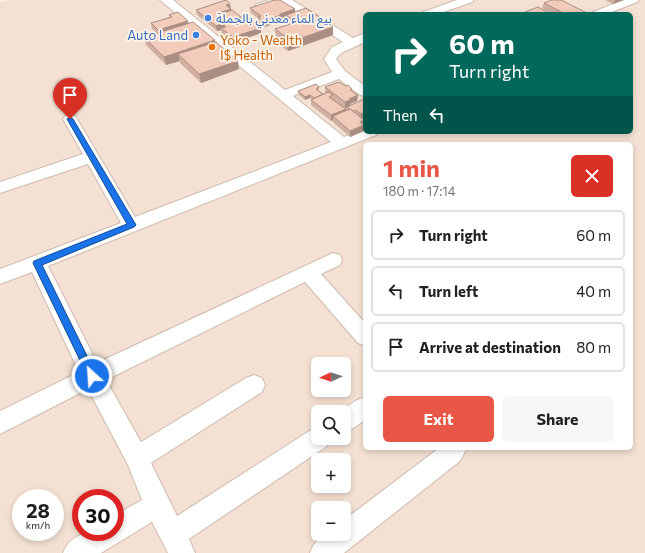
<!DOCTYPE html>
<html lang="en">
<head>
<meta charset="utf-8">
<style>
	body { margin:0; font-family:Commissioner,"Noto Sans Arabic",sans-serif; background:#f6f6f6; color:#202124; height:100vh; display:flex; flex-direction:column; font-size:15px; white-space:nowrap }
	* { box-sizing:border-box; margin:0 }
	p { font-size:13px; color:#757577 }
	.icon { flex:none; width:22px; height:22px; fill:none; stroke:currentColor; stroke-width:2; stroke-linecap:round; stroke-linejoin:round }
	.map { position:relative; flex:1; overflow:hidden }
	.side { position:absolute; left:363px; top:142px; width:270px; height:308px; display:flex; flex-direction:column; background:#fff; border-radius:6px; box-shadow:0 2px 6px #0003 }
	.side>* { flex:none }
	.banner { position:absolute; left:363px; top:12px; width:270px; height:122px; border-radius:6px; box-shadow:0 2px 6px #0003; background:#00695c; color:#fff; overflow:hidden }
	.needle { width:26px; rotate:266deg }
	.tools { position:absolute; left:311px; top:357px; display:grid; gap:8px }
	.tools a { display:grid; place-items:center; width:40px; height:40px; border-radius:6px; background:#fff; box-shadow:0 2px 6px #0003; font-size:20px }
	.speed { position:absolute; left:12px; top:489px; display:flex; gap:8px; font-size:20px; font-weight:700; text-align:center }
	.speed>* { display:grid; place-content:center; width:52px; height:52px; border-radius:50%; background:#fff; box-shadow:0 2px 6px #0003; line-height:1 }
	.speed small { font-size:10px; font-weight:400 }
	.speed .limit { border:6px solid #d22; background:#fff; color:#111 }
	.pin { position:absolute; display:grid; place-items:center; width:34px; height:34px; color:#fff; margin:-41px -17px; border-radius:50% 50% 50% 0; rotate:-45deg; box-shadow:0 0 4px #0007 }
	.pin .icon { rotate:45deg }
	.me { position:absolute; width:44px; margin:-22px; rotate:334deg; stroke-linejoin:round; filter:drop-shadow(0 0 3px #0008) }
	.turn { display:flex; align-items:center; gap:14px; height:84px; padding:0 20px; font-size:18px }
	.turn .icon { width:52px; height:52px; stroke-width:2.5 }
	.turn b { display:block; font-size:28px; line-height:34px }
	.then { display:flex; align-items:center; height:38px; padding:0 20px; background:#0003; gap:8px; font-size:15px }
	.round { display:grid; place-items:center; flex:none; width:42px; height:42px; border-radius:6px; background:#f6f6f6 }
	.overview { display:flex; align-items:center; justify-content:space-between; height:68px; padding:0 20px }
	h1 { font-size:24px; font-weight:700; line-height:30px; color:#e95847 }
	.primary-button { display:flex; gap:8px; margin-top:auto; padding:8px 20px }
	.primary-button a { flex:1; height:46px; border-radius:6px; background:#e95847; color:#fff; font-size:16px; font-weight:700; line-height:46px; text-align:center }
	.primary-button a+a { background:#f6f6f6; color:#202124 }
	ul { padding:0; list-style:none }
	li { display:flex; align-items:center; gap:12px; height:50px; margin:0 8px 6px; padding:0 12px; border:2px solid #e0e0e0; border-radius:6px }
	li div { flex:1 }
	li b { display:block; font-size:15px }
	li em { font-style:normal }
	.map>svg:first-child { display:block }
	.residential { fill:#f4e1d3; fill-rule:evenodd }
	.lines { fill:none; stroke-linecap:round; stroke-linejoin:round }
	.service-casing { stroke:#d0b9ad; stroke-width:2 }
	.minor-casing { stroke:#d0b9ad; stroke-width:2 }
	.service { fill:#fff; fill-rule:evenodd }
	.minor { fill:#fff; fill-rule:evenodd }
	.wall { fill:#d1afa1 }
	.shaded-wall { fill:#aa8e83 }
	.building { fill:#f3cbbb; stroke:#aa8e83 }
	.route { fill:#1a73e8; stroke:#114b97 }
	.shop-dot { fill:#3f7fe0; stroke:#fff5eb; stroke-width:1.5 }
	.food-dot { fill:#e8710a; stroke:#fff5eb; stroke-width:1.5 }
	.labels { text-anchor:middle; stroke-width:3.5; stroke-linejoin:round; paint-order:stroke }
	.far-shop-label { font-size:13px; fill:#366cbe; stroke:#fff5eb; text-anchor:start }
	.far-food-label { font-size:13px; fill:#c56008; stroke:#fff5eb; text-anchor:start }
</style>
</head>
<body>
<div class="map">
<svg width="645" height="553" viewBox="0 0 645 553">
	<rect width="100%" height="100%" fill="#fdf0e4"/>
	<path class="residential" d="M10,0H645V553H0V2ZM365,14H631V132H365ZM365,144H631V448H365ZM318,364H344V390H318ZM318,412H344V438H318ZM318,460H344V486H318ZM21,498H55V532H21ZM81,498H115V532H81ZM318,508H344V534H318Z"/>
	<g class="lines">
		<defs>
			<path id="service" d="M269,0H277L258,7L255,5Z"/>
			<g id="minor">
				<path d="M160,0H173L285,90L332,72L324,59L332,47L343,42L278,0H292L353,38L365,33V42L341,53L336,59L345,71L365,86V96L360,95L339,79L293,96L344,137L365,129V132H378L376,135L48,266L97,363L333,253L340,255L342,260L340,265L321,274L365,323V346L358,343L305,282L106,380L141,442L246,378L254,375L262,378L265,385L262,392L151,463L177,516L311,430L318,427V438H331L327,446L189,539L195,553H168L152,522L101,553H63C72,530 93,532 115,532V515L142,500L128,465L88,389L0,434V411L79,372L32,272L0,284V269L121,223L88,164L0,193V182L83,154L63,119L65,116L70,115L75,116L77,119L135,217L331,142Z"/>
				<path d="M457,0H474L472,2L438,14H421L423,12Z"/>
				<path d="M623,0H639L637,2L607,14H591L593,12Z"/>
				<path d="M365,397V420L352,429L344,432V412H338L357,400Z"/>
				<path d="M439,448H467L460,461L344,553H310C317,535 326,534 344,534V520Z"/>
			</g>
		</defs>
		<use href="#service" class="service-casing"/>
		<use href="#minor" class="minor-casing"/>
		<use href="#service" class="service"/>
		<use href="#minor" class="minor"/>
	</g>
	<g class="wall">
		<path d="M605,0H624L613,4Z"/>
		<path d="M544,3L585,12L584,14H553L542,8Z"/>
		<path d="M250,8L295,12L333,27V35L288,51L282,47V42L276,38L275,29L289,25L286,23V18L282,20V21L264,27L258,23V18L251,13Z"/>
		<path d="M231,9V11L241,17L242,20L245,23L261,28V33L233,43L222,34L221,30L217,31L197,15L196,10Z"/>
		<path d="M169,15L189,23L215,42L239,69L201,83L180,63V61L166,65L146,45L144,37L157,33L152,29L151,23L170,17Z"/>
		<path d="M319,87V90H318L323,94L326,93H325V87L352,91L358,95L357,101L350,104V105L364,99L361,117L356,113L361,117L365,115V124L364,123V131L350,137L333,122V120L331,121L311,105V99L310,98L305,100L298,94V91Z"/>
	</g>
	<g class="shaded-wall">
		<path d="M615,0H624L613,4Z"/>
		<path d="M230,4L232,14L219,18V13L226,5Z"/>
		<path d="M295,9V15H286V18L282,20V21L264,27V21L280,14Z"/>
		<path d="M241,17L242,23L226,27L224,25V29L221,28V30L217,31L216,26Z"/>
		<path d="M188,21L189,26L160,36L158,30Z"/>
		<path d="M333,27V35L288,51L287,43Z"/>
		<path d="M261,28V33L233,43V37Z"/>
		<path d="M215,40L216,49L178,54L180,61L166,65L164,57Z"/>
		<path d="M238,61L239,69L201,83L199,74Z"/>
		<path d="M310,95V98L305,100V97Z"/>
		<path d="M358,95L357,101L350,104V106L345,108V102L349,99Z"/>
		<path d="M346,109L345,114L333,116V120L331,121V115Z"/>
		<path d="M365,112V115L361,117V114Z"/>
		<path d="M364,120V131L350,137V131L360,122Z"/>
	</g>
	<g class="building">
		<path d="M226,0L230,4L226,5L231,9L219,13L220,14L232,10L241,17L216,26L196,10Z"/>
		<path d="M274,0H280L295,9L280,14L281,15L264,21L258,17L261,16L250,8Z"/>
		<path d="M552,0H561L585,12L580,14H565L544,3Z"/>
		<path d="M538,7L551,14H528L525,12Z"/>
		<path d="M306,8L333,27L287,43L282,38L286,37L275,29L296,22L286,15Z"/>
		<path d="M178,12L188,21L158,30L151,23L172,17L169,15Z"/>
		<path d="M241,19L245,23L251,20L261,28L233,37L221,28L226,27L224,25Z"/>
		<path d="M193,22L215,40L164,57L144,37Z"/>
		<path d="M216,42L238,61L199,74L178,54Z"/>
		<path d="M339,82L345,86L348,85L352,89L350,90L358,95L349,99L350,100L345,102L325,87Z"/>
		<path d="M316,84L319,87L316,89L323,94L314,98L310,95L305,97L298,91Z"/>
		<path d="M328,92L333,95L329,97L346,109L331,115L311,100Z"/>
		<path d="M364,99L365,100V112L361,114L356,110L353,111L347,107Z"/>
		<path d="M350,109L364,120L360,122L364,125L350,131L333,116Z"/>
		<path d="M365,115V120L361,117Z"/>
	</g>
	<path class="route" d="M70,117L73,119L136,225L134,227L42,265L97,376L96,379L92,381L89,379L33,263L34,261L127,224L67,119Z"/>
	<g class="shop-dot">
		<circle cx="208" cy="18" r="4"/>
		<circle cx="196" cy="35" r="4"/>
	</g>
	<circle class="food-dot" cx="212" cy="47" r="4"/>
	<g class="labels">
		<g class="far-shop-label">
			<text x="216" y="23">بيع الماء معدني بالجملة</text>
			<text x="188" y="40" text-anchor="end">Auto Land</text>
		</g>
		<g class="far-food-label">
			<text x="220" y="45">Yoko - Wealth<tspan x="220" dy="15">I$ Health</tspan></text>
		</g>
	</g>
</svg>
<div class="tools">
<a><svg class="needle" viewBox="-14 -14 28 28"><path d="M0-13l5 13h-10z" fill="#e53935"/><path d="M0 13l5-13h-10z" fill="#757577"/></svg></a>
<a><svg class="icon" aria-label="search" viewBox="0 0 24 24"><circle cx="10" cy="10" r="6"/><path d="M15 15l6 6"/></svg></a>
<a>+</a>
<a>−</a>
</div>
<div class="speed"><div>28<small>km/h</small></div><div class="limit">30</div></div>
<div class="pin" style="left:70px;top:119px;background:#d93025"><svg class="icon" aria-label="arrive" viewBox="0 0 24 24"><path d="M6 21V4h12l-3 4 3 4H6"/></svg></div>
<svg class="me" style="left:92px;top:376px" viewBox="-20 -20 40 40"><circle r="17" fill="#1a73e8" stroke="#fff" stroke-width="3"/><path d="M0-11L8 9 0 5-8 9z" fill="#fff"/></svg>
<div class="banner">
<div class="turn"><svg class="icon" aria-label="right" viewBox="0 0 24 24"><path d="M7 20v-9h11M14 6l5 5-5 5"/></svg><div><b>60 m</b>Turn right</div></div>
<div class="then">Then<svg class="icon" aria-label="left" viewBox="0 0 24 24"><path d="M17 20v-9H6M10 6l-5 5 5 5"/></svg></div>
</div>
<section class="side">
<div class="overview"><div><h1>1 min</h1><p>180 m · 17:14</p></div><a class="round" style="background:#d93025;color:#fff"><svg class="icon" aria-label="close" viewBox="0 0 24 24"><path d="M6 6l12 12M18 6L6 18"/></svg></a></div>
<ul>
<li><svg class="icon" aria-label="right" viewBox="0 0 24 24"><path d="M7 20v-9h11M14 6l5 5-5 5"/></svg><div><b>Turn right</b></div><em>60 m</em></li>
<li><svg class="icon" aria-label="left" viewBox="0 0 24 24"><path d="M17 20v-9H6M10 6l-5 5 5 5"/></svg><div><b>Turn left</b></div><em>40 m</em></li>
<li><svg class="icon" aria-label="arrive" viewBox="0 0 24 24"><path d="M6 21V4h12l-3 4 3 4H6"/></svg><div><b>Arrive at destination</b></div><em>80 m</em></li>
</ul>
<div class="primary-button"><a>Exit</a><a>Share</a></div>
</section>
</div>
</body>
</html>
